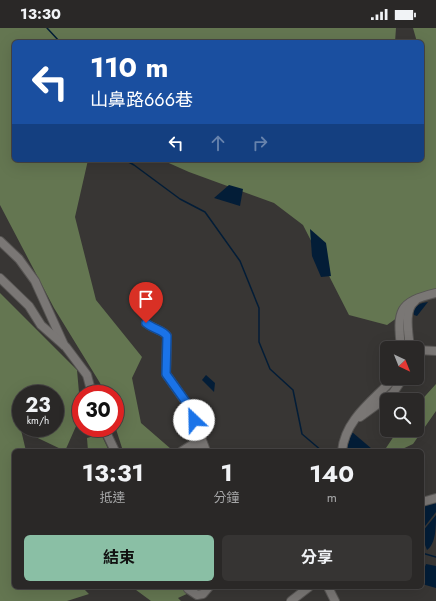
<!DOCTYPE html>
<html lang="zh-TW">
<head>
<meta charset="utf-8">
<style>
	body { margin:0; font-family:Jost,"Noto Sans TC",sans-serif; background:#363433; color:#f1f3f6; height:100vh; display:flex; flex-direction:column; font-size:15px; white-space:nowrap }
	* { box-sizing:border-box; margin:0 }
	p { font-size:13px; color:#a5a6a7 }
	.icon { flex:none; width:22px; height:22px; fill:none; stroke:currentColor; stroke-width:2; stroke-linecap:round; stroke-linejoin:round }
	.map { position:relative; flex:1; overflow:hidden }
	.sheet { position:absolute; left:12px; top:421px; width:412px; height:140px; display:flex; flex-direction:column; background:#2a2827; border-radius:6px; box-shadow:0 4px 16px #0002,0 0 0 1px #464444 }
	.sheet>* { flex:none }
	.banner { position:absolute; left:12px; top:12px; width:412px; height:122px; border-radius:6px; box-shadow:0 4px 16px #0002,0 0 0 1px #464444; background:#1a4fa0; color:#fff; overflow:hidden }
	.needle { width:26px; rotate:137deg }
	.tools { position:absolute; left:380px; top:313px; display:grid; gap:8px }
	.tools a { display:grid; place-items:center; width:44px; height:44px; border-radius:6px; background:#2a2827; box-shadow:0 4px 16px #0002,0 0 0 1px #464444; font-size:20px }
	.speed { position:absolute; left:12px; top:357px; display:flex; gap:8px; font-size:20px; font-weight:700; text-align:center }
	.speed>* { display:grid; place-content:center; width:52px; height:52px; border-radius:50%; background:#2a2827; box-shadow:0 4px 16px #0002,0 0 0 1px #464444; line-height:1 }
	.speed small { font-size:10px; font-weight:400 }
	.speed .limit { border:6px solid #d22; background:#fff; color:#111 }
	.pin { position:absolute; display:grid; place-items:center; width:34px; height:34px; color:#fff; margin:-41px -17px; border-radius:50% 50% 50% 0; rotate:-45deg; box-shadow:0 0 4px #0007 }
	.pin .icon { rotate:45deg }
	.me { position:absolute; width:44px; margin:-22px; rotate:336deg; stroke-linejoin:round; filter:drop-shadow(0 0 3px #0008) }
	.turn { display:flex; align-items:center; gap:14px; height:84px; padding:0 12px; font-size:18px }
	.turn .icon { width:52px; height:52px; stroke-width:2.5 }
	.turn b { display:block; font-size:28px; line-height:34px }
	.lanes { display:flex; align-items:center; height:38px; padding:0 12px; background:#0003; justify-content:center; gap:20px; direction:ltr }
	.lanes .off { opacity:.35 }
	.eta { display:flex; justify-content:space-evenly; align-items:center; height:68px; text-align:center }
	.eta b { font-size:24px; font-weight:700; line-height:28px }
	.action { display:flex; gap:8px; margin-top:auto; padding:8px 12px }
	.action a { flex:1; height:46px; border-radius:6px; background:#8abfa5; color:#111; font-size:16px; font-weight:700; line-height:46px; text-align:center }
	.action a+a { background:#363433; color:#f1f3f6 }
	.status { display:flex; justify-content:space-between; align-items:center; height:28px; padding:0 20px; background:#2a2827; direction:ltr }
	.status svg { height:11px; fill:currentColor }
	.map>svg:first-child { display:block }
	.forest { fill:#647651; fill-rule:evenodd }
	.water { fill:#031d37 }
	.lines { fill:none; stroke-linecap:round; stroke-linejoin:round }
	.stream { stroke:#031d37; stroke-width:1.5 }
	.minor-casing { stroke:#575553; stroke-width:10 }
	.minor { stroke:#7a7775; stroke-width:8 }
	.route-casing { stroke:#114b97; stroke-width:10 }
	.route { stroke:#1a73e8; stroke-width:7 }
</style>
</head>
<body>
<div class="status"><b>13:30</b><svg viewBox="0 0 49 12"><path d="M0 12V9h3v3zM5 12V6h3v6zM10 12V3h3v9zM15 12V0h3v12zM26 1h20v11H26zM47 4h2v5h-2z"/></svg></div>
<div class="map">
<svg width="436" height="573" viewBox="0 0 436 573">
	<rect width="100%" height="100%" fill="#383634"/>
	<g class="forest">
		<path d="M0,0H396L395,14H14V132H88L75,189L96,272L142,329L132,350L141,395L171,421L167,423H123L115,398V366H104L100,355L54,280L0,177Z"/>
		<path d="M413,0H436V262L387,297L349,287L303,197L274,175L189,144L162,132H422V36H425L422,27V14H417Z"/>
		<path d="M0,265L77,342L81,387L65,423L21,402L26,423H14V559H82L89,566L67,573H0ZM21,366H55V400H21Z"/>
		<path d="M436,356V383L413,416L398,423H384L398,402H417V377Z"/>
		<path d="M101,406L109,423H88L87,410Z"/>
		<path d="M132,559H202L178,570L181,573H151Z"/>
	</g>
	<g class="water">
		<path d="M229,157L243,161L240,178L214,170Z"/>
		<path d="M310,201L326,215L331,248L321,249L312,228Z"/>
		<path d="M428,274L417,288L414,287L413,284C416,277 420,275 428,274Z"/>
		<path d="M206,347L215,355L214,364L202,352Z"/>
		<path d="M352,404L372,421L371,423H346Z"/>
		<path d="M436,473V484L422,502V475Z"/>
		<path d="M436,487C436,498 436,516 427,522L425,517L422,516V504Z"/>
		<path d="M426,536L436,538V560L422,556V546Z"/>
	</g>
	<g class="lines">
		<g class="stream">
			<path d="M47,0L60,14"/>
			<path d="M125,132L134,137L180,171L205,184L240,233L259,280V314L270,341L293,362L302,406L322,423"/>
			<path d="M422,525L436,529"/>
		</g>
		<defs>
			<g id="minor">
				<path d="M0,213L19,231L35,253L64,317"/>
				<path d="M0,250L29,278L41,297L66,319L87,347L92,366"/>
				<path d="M146,295C153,301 163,302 167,308L166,346L190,380L206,423"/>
				<path d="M401,320C397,283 398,274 436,265"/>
				<path d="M410,320C409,307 403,282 415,273"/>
				<path d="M417,322L436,323"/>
				<path d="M360,389L393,365L403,350"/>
				<path d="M104,400L115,423"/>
				<path d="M182,423L193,416H203"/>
				<path d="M342,423C345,391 374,372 394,350"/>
				<path d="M422,474L436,470"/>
				<path d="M328,559L335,573"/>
				<path d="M188,561L197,567L203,566L209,559"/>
				<path d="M291,573L309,559"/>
			</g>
		</defs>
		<use href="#minor" class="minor-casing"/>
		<use href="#minor" class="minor"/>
	</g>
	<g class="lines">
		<defs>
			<path id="route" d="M146,295C153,301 163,302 167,308L166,346L186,374L194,392"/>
		</defs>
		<use href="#route" class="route-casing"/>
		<use href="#route" class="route"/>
	</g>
</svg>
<div class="tools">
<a><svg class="needle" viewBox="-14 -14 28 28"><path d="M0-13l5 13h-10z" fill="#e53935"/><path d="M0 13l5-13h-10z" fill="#a5a6a7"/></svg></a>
<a><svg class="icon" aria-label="search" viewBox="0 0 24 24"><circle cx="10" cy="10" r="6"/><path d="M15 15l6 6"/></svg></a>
</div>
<div class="speed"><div>23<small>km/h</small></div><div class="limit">30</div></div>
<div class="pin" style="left:146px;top:295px;background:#d93025"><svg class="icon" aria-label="arrive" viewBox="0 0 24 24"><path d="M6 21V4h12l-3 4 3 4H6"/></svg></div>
<svg class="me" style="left:194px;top:392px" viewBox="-20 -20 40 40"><circle r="19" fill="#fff"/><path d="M0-13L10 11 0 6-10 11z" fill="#1a73e8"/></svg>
<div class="banner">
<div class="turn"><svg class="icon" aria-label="left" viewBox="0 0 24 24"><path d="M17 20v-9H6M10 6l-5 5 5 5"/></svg><div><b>110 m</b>山鼻路666巷</div></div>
<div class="lanes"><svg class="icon" aria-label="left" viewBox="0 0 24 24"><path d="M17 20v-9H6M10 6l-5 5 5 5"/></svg><svg class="icon off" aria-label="ahead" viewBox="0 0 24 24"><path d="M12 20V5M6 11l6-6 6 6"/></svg><svg class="icon off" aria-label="right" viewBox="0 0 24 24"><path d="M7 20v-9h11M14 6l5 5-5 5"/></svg></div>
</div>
<section class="sheet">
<div class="eta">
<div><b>13:31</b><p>抵達</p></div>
<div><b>1</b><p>分鐘</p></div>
<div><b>140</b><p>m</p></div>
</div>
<div class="action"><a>結束</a><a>分享</a></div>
</section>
</div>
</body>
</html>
